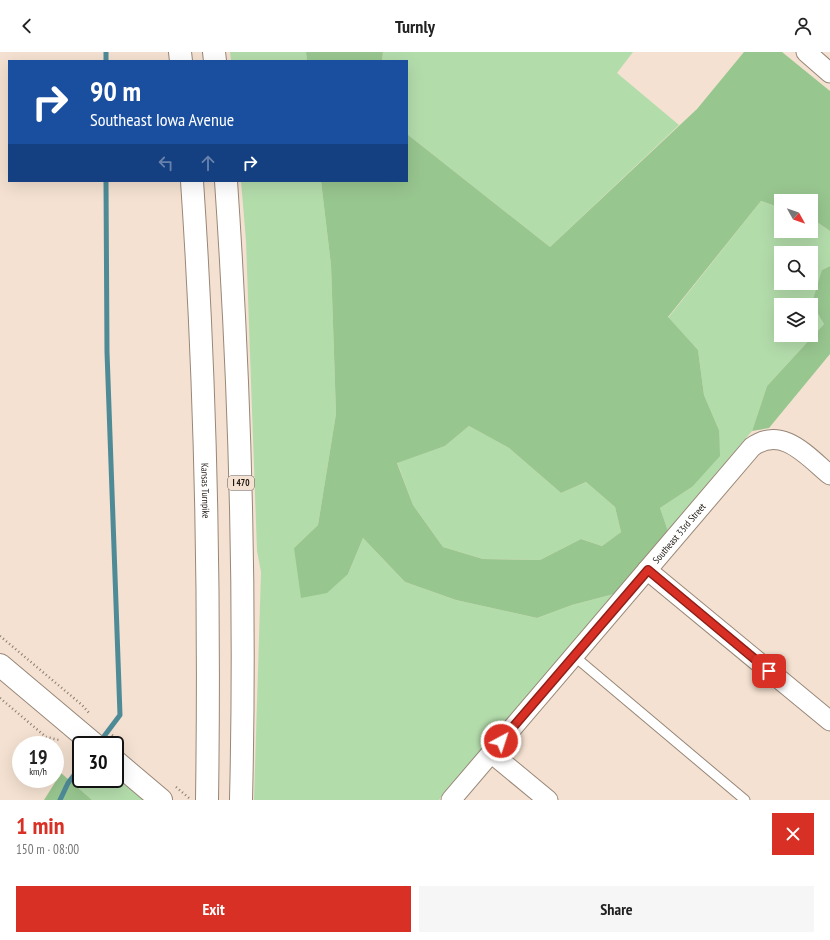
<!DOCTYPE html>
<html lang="en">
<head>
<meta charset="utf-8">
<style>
	body { margin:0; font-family:"PT Sans Narrow",sans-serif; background:#f6f6f6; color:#222; height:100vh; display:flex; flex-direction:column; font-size:15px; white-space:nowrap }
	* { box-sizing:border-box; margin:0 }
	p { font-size:13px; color:#767676 }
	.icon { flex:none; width:22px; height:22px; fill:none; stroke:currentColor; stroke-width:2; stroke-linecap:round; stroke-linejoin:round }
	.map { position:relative; height:748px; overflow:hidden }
	.panel { display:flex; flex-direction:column; background:#fff; flex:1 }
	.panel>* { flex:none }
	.hud { position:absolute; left:8px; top:8px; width:400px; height:122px; border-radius:0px; box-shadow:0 4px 16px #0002; background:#1a4fa0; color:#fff; overflow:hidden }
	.needle { width:26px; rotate:130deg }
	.controls { position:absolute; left:774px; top:142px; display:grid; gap:8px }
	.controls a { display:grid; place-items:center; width:44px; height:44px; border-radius:0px; background:#fff; box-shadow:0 4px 16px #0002; font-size:20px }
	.speed { position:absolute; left:12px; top:684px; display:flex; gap:8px; font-size:20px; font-weight:700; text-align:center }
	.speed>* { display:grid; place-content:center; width:52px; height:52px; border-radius:50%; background:#fff; box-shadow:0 4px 16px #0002; line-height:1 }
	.speed small { font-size:10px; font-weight:400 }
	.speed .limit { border:2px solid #111; border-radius:6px; background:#fff; color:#111 }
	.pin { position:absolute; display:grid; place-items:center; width:34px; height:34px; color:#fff; margin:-17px; border-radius:8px; box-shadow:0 2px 6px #0006 }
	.me { position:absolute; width:44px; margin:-22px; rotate:40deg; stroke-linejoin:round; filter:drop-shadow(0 0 3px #0008) }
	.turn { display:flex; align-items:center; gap:14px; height:84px; padding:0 16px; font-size:18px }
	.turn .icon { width:52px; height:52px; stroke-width:2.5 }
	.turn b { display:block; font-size:28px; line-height:34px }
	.lanes { display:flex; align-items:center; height:38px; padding:0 16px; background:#0003; justify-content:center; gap:20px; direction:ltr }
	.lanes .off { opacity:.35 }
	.round { display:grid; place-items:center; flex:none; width:42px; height:42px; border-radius:0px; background:#f6f6f6 }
	.summary { display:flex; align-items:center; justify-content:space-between; height:68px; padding:0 16px }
	h1 { font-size:24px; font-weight:800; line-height:30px; color:#d93025 }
	.button { display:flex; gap:8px; margin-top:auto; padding:8px 16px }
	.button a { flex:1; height:46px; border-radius:0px; background:#d93025; color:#fff; font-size:16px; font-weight:800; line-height:46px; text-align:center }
	.button a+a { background:#f6f6f6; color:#222 }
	header { display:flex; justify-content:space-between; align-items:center; height:52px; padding:0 16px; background:#fff; font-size:18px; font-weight:800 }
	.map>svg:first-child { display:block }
	.green { fill:#b3dcab; fill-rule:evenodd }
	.forest { fill:#98c68f; fill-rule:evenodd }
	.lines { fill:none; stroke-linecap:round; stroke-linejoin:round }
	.stream { stroke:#4e8b97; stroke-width:5 }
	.lane-casing { stroke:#988778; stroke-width:11 }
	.street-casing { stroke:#988778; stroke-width:21 }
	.secondary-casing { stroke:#988778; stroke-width:24 }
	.highway-casing { stroke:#988778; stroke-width:24 }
	.path { stroke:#887c71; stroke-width:2.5; stroke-dasharray:1 3; stroke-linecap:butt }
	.lane { stroke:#fff; stroke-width:9 }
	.street { stroke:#fff; stroke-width:19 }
	.secondary { stroke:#fff; stroke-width:22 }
	.highway { stroke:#fff; stroke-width:22 }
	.route-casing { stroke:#8d1f18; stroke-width:10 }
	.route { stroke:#d93025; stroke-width:7 }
	.labels { text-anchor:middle; stroke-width:3; stroke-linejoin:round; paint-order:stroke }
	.shield { fill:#f4e1d1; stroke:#5e544b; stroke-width:1 }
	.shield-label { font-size:9px; font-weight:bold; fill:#1d1711 }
	.street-label { font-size:10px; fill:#1d1711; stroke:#f4e1d1 }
</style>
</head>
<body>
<header><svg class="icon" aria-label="back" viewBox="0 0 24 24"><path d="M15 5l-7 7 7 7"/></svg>Turnly<svg class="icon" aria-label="person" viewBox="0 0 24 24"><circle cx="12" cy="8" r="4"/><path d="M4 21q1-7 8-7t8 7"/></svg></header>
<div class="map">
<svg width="830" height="748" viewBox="0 0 830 748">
	<rect width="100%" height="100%" fill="#f4e1d1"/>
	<g class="green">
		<path d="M230,0H306L307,9H231Z"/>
		<path d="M383,0H633L617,21L679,73L550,195L407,82V9H382Z"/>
		<path d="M241,129H321L331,213L336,362L318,473L294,496L348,522L363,486L405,530L456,548L537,566L572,553L614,542L439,748H254L261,520L257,499L246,189Z"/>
		<path d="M761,149L781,156V179H811V166L830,179V214L822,218L824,272L767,334L752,379L668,479L660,456L692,435L719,378L704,343L698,298L668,266ZM781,201H811V231H781ZM781,253H811V283H781Z"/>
		<path d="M469,374L509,396L561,441L586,430L615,455L621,480L602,494L581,487L540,508L483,507L443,495L413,453L397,410L445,394Z"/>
		<path d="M115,724L145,748H92L79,737L88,727H115Z"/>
	</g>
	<g class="forest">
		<path d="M306,0H383L382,9H307Z"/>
		<path d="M744,0H782L830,39V179L811,166V149H781V156L761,149L668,265L698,298L704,343L719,378L720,404L692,435L660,456L668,479L614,542L572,553L537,566L456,548L405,530L363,486L348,522L327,541L301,546L294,496L318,473L336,362L331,213L321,129H407V82L550,195L697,57ZM469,374L509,396L561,441L586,430L615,455L621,480L602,494L581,487L540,508L483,507L443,495L413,453L397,411L445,394Z"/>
		<path d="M830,214V302L769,376L752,379L767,334L824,272L812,251L822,218Z"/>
		<path d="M61,721L92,748H44Z"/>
	</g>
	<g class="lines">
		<g class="stream">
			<path d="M106,0V9"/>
			<path d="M99,691L120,663L107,300L106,129"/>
			<path d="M60,748L68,731L81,714"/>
		</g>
		<defs>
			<path id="lane" d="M574,604L745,748"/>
			<g id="street">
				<path d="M806,0L830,21"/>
				<path d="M647,518L830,669"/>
				<path d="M491,701L548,748"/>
				<path id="s1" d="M451,748L752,395C782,373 807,404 830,423"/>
			</g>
			<g id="secondary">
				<path d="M0,613L95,693"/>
				<path d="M115,709L161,748"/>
			</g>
			<g id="highway">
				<path d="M180,0L181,9"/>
				<path d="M214,0L215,9"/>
				<path id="s2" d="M192,129C206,335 210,541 207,748"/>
				<path d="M226,129C240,335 246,541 241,748"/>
			</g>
		</defs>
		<use href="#lane" class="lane-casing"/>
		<use href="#street" class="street-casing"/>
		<use href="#secondary" class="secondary-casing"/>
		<use href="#highway" class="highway-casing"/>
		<g class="path">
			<path d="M0,584L82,653L90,662"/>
			<path d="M0,646L46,685L59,688"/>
			<path d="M112,683L121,690"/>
			<path d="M176,735L189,746"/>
		</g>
		<use href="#lane" class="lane"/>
		<use href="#street" class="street"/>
		<use href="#secondary" class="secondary"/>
		<use href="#highway" class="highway"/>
	</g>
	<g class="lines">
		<defs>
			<path id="route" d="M501,689L648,518L769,619"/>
		</defs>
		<use href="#route" class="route-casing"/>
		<use href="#route" class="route"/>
	</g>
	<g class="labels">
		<rect class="shield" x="228" y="424" width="26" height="14" rx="3"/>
		<g class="shield-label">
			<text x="241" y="434">I 470</text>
		</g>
		<g class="street-label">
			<text dy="4" stroke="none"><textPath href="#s2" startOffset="310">Kansas Turnpike</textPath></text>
			<text dy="4" stroke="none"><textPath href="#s1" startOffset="351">Southeast 33rd Street</textPath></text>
		</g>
	</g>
</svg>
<div class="controls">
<a><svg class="needle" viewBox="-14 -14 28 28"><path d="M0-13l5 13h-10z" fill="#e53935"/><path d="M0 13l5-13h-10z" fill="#767676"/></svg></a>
<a><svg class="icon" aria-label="search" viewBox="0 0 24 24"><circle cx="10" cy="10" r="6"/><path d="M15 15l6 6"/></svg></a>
<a><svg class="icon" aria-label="layers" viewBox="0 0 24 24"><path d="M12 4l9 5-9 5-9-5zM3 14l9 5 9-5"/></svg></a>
</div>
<div class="speed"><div>19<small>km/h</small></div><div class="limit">30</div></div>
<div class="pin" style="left:769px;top:619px;background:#d93025"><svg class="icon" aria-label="arrive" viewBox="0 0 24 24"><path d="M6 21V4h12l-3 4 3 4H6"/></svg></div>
<svg class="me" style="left:501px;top:689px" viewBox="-20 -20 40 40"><circle r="17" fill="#d93025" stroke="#fff" stroke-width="3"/><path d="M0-11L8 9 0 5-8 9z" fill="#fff"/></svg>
<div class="hud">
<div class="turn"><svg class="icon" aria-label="right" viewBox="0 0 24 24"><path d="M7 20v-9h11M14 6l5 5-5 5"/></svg><div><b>90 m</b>Southeast Iowa Avenue</div></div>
<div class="lanes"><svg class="icon off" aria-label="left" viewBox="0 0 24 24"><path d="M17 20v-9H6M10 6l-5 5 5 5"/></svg><svg class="icon off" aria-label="ahead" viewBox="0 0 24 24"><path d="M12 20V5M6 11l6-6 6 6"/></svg><svg class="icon" aria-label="right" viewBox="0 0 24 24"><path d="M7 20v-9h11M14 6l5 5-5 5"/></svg></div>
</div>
</div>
<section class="panel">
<div class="summary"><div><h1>1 min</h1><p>150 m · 08:00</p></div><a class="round" style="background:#d93025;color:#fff"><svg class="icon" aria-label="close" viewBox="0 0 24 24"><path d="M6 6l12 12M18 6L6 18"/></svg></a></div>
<div class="button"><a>Exit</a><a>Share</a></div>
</section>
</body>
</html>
